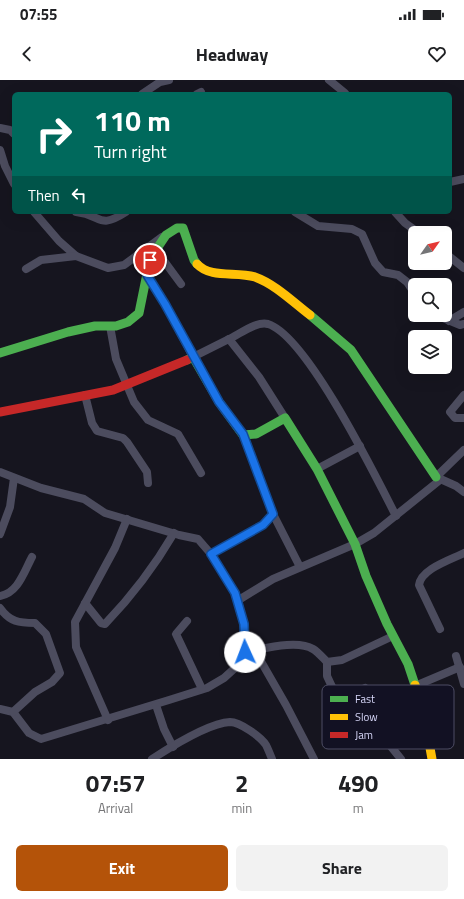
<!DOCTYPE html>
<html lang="en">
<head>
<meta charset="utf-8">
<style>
	body { margin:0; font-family:"Titillium Web",sans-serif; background:#f2f2f2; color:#202124; height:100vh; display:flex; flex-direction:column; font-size:15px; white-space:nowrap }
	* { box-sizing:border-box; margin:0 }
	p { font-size:13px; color:#757577 }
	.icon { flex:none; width:22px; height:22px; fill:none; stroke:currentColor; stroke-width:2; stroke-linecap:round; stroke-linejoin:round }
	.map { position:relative; height:679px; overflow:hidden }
	.side { display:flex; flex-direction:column; background:#fff; flex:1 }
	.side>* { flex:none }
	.banner { position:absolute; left:12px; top:12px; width:440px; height:122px; border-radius:6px; box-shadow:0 4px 16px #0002; background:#00695c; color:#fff; overflow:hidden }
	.needle { width:26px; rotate:56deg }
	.fabs { position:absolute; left:408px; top:146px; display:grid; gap:8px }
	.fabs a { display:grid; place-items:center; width:44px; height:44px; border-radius:6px; background:#fff; box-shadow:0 4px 16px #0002; font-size:20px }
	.pin { position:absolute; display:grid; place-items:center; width:34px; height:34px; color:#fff; margin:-17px; border:2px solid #fff; border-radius:50%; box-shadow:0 1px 4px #0007 }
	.me { position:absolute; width:44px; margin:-22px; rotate:358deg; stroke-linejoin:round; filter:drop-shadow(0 0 3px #0008) }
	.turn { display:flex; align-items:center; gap:14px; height:84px; padding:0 16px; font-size:18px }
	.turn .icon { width:52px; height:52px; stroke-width:2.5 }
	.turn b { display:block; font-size:28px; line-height:34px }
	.then { display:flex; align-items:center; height:38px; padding:0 16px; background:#0003; gap:8px; font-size:15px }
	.eta { display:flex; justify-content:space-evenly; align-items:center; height:68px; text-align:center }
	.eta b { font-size:24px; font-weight:700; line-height:28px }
	.button { display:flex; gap:8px; margin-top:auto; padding:8px 16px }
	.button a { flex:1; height:46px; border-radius:6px; background:#b45309; color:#fff; font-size:16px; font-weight:700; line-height:46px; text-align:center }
	.button a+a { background:#f2f2f2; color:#202124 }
	.status { display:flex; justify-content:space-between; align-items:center; height:28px; padding:0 20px; background:#fff; direction:ltr }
	.status svg { height:11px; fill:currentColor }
	header { display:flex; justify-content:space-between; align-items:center; height:52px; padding:0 16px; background:#fff; font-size:18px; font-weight:700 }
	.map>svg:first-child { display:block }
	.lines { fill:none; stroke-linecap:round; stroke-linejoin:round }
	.street { stroke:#4c4c5e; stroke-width:8 }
	.fast { stroke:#4caf50; stroke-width:9 }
	.slow { stroke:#ffc107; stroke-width:9 }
	.jam { stroke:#c62828; stroke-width:9 }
	.route-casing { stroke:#114b97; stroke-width:10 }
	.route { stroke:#1a73e8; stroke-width:7 }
	.key { fill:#121123; stroke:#4d4d64; stroke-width:1 }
	.key-label { font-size:11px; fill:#d8d8fa }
</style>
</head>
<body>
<div class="status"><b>07:55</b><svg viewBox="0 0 49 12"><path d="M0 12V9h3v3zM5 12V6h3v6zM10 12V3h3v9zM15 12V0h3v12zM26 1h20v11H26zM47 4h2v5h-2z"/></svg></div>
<header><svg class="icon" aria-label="back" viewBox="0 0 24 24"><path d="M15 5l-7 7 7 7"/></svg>Headway<svg class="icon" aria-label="heart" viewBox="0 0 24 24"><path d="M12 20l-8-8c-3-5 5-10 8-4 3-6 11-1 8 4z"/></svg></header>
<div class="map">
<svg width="464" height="679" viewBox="0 0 464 679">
	<rect width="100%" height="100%" fill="#16151f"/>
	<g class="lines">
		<g class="street">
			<path d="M329,0L345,13"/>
			<path d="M142,14L160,2L169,0"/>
			<path d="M197,14L201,12"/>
			<path d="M0,48L10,50L14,54"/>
			<path d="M0,70L5,86L14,104"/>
			<path d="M450,102L464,99"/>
			<path d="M34,132L59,161L76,176L108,188L124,185L162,157"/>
			<path d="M76,132C103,135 98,150 126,132"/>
			<path d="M295,132L318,146L352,149L362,154L375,183L383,192L398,195L407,202L415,214"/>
			<path d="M395,132L405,143L419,153"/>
			<path d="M156,170L181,204"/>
			<path d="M445,173L464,188"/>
			<path d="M26,189L41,180L76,176"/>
			<path d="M147,195L165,224L193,277L229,259L259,297L285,338"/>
			<path d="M436,235L460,245L464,244"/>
			<path d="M449,241L464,232"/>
			<path d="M110,246L116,279L134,322L148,340L178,354L201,393"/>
			<path d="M229,259C240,254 256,241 268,244C307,256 376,397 396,436"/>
			<path d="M85,315L92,343L97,351L123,358L127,362L147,392L148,403"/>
			<path d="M464,315L450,332L455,338H464"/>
			<path d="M243,355L273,434L300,487"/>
			<path d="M464,370L436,397L456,406L464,412"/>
			<path d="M317,389L360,366"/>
			<path d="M0,392L41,408L84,419L105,433L179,455L198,459L211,474L235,513L244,543L245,572L235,588L224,598L207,608L169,620L41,659L29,653L13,632L0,629"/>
			<path d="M0,454L10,427L14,398"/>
			<path d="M211,474L263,445L273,434"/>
			<path d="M0,516C18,513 24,492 32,477"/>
			<path d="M237,521L273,499L355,464L374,453L440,400"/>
			<path d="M85,523L101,543L105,544C132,516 154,487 174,453"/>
			<path d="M0,528C10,542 19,543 35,543L46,554L60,593L52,602L35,612L13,632"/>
			<path d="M187,541L176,554L202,609"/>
			<path d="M440,549L419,505C421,489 450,480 464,473"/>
			<path d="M255,571L286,625L314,679"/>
			<path d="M245,572C263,569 297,559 313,569C318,572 323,578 327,582L342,580L393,556"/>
			<path d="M456,576L464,604"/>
			<path d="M327,582V596L334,611L350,631L376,648L401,679"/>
			<path d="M415,606L460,587"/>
			<path d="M342,621L365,608"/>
			<path d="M156,625L164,649L173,667"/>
			<path d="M108,640L76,567L75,542L115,468L127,439"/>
			<path d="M152,679C169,668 209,643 230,642C240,642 261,657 266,665C268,669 270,674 272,679"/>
		</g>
		<g class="fast">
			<path d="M310,235L351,270L436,397"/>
			<path d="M0,273L68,252L95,246H116L128,242L139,233L150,179L166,155L177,148H183L194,180L197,184"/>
			<path d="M187,280L193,277L219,322L243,355L256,354L285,338L317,389L355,464L366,496L387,544L408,584L415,605"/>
		</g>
		<g class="slow">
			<path d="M197,184C211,199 236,191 255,197C275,204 294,223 310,235"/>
			<path d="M415,605L423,629L432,679"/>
		</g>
		<path class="jam" d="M0,332L113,310L187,280"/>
	</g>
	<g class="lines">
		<defs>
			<path id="route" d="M150,180L147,195L165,224L219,322L243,354L273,434L263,445L211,474L235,513L244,544L245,572"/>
		</defs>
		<use href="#route" class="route-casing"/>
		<use href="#route" class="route"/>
	</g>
	<rect x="322" y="605" width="132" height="64" rx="6" class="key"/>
	<rect x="330" y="616" width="18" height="6" fill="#4caf50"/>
	<rect x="330" y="634" width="18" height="6" fill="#ffc107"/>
	<rect x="330" y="652" width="18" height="6" fill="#c62828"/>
	<g class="key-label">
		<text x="355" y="623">Fast</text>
		<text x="355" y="641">Slow</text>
		<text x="355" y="659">Jam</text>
	</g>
</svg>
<div class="fabs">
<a><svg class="needle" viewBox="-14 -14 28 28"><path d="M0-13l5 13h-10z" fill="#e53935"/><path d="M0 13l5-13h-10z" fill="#757577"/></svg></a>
<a><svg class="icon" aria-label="search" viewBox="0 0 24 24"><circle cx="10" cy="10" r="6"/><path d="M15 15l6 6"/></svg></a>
<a><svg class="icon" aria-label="layers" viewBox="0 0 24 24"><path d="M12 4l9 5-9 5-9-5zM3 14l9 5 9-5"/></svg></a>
</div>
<div class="pin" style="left:150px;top:180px;background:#d93025"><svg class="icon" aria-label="arrive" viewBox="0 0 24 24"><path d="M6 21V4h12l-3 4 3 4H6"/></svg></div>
<svg class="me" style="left:245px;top:572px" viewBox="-20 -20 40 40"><circle r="19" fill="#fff"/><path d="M0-13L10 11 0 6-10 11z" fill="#1a73e8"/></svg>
<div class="banner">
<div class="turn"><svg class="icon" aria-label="right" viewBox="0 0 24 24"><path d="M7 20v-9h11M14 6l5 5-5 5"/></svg><div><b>110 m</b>Turn right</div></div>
<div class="then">Then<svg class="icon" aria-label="left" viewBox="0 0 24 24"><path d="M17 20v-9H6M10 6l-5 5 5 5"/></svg></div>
</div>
</div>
<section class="side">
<div class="eta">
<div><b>07:57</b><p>Arrival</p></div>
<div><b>2</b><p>min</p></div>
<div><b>490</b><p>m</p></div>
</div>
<div class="button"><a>Exit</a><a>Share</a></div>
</section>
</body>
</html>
